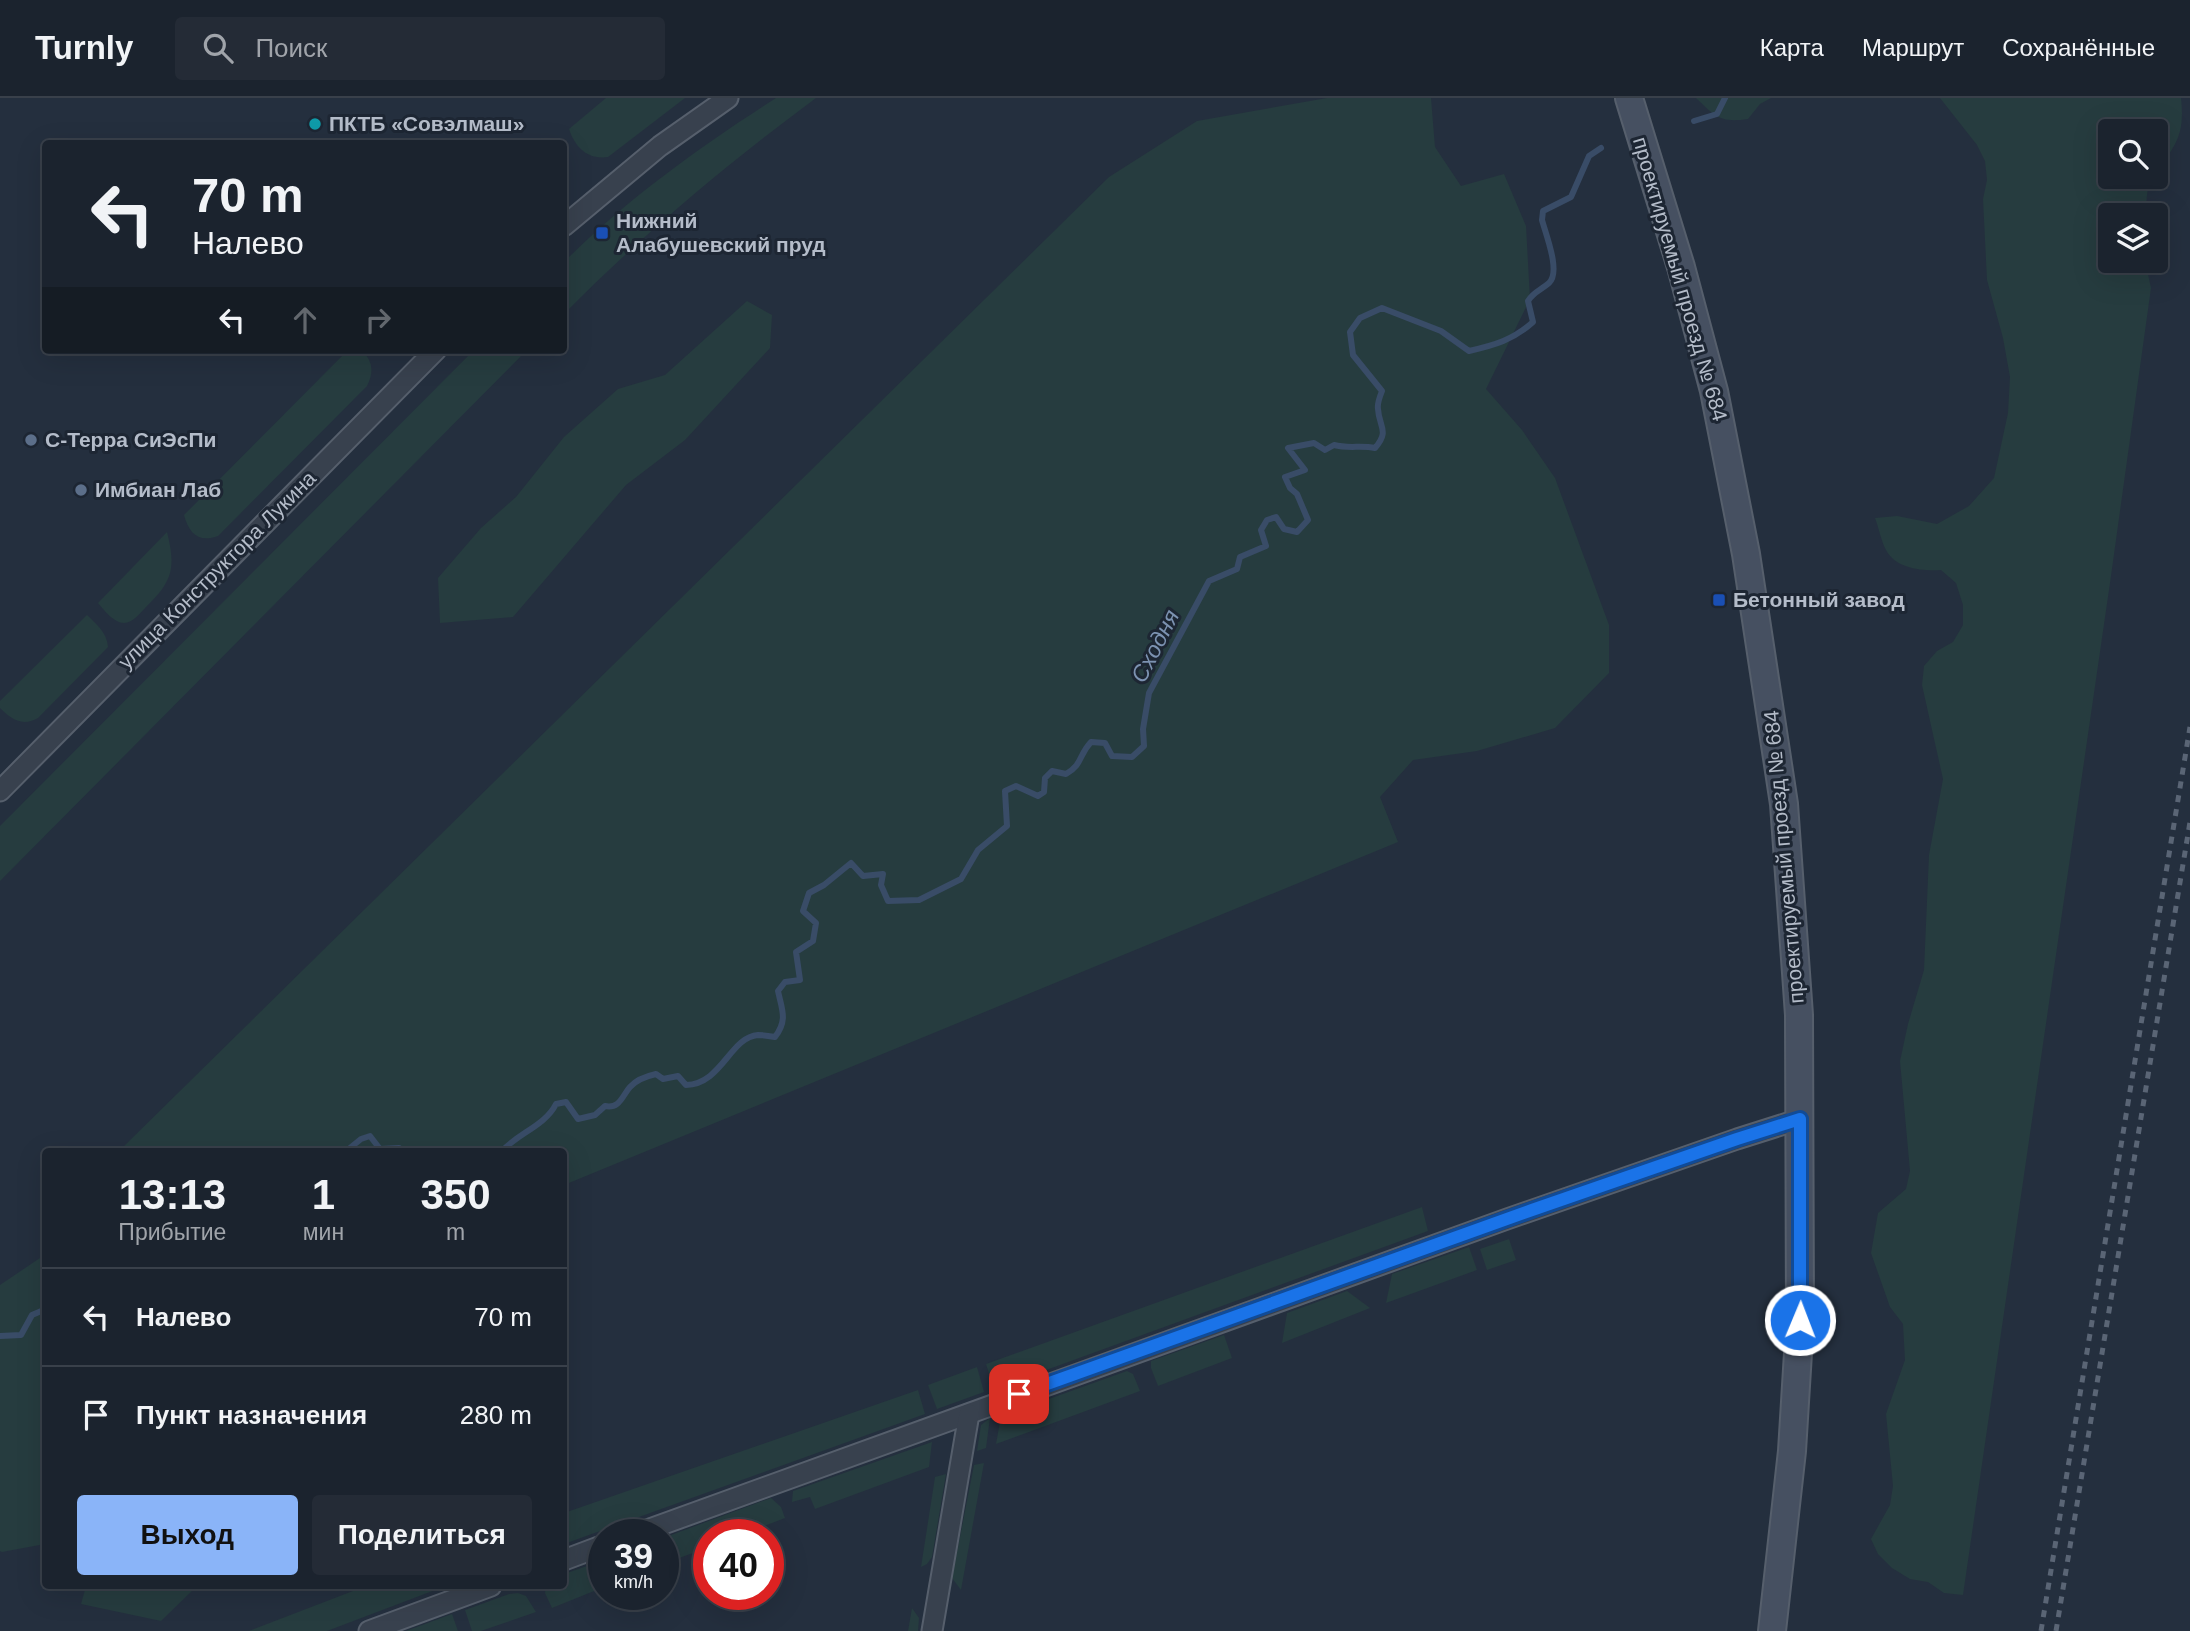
<!DOCTYPE html>
<html lang="ru">
<head>
<meta charset="utf-8">
<style>
	body { margin:0; font-family:Helvetica,sans-serif; background:#242b36; color:#f1f3f6; height:100vh; display:flex; flex-direction:column; font-size:26px; white-space:nowrap }
	* { box-sizing:border-box; margin:0 }
	p { font-size:23px; color:#a0a4aa }
	.icon { flex:none; width:38px; height:38px; fill:none; stroke:currentColor; stroke-width:2; stroke-linecap:round; stroke-linejoin:round }
	.map { position:relative; flex:1; overflow:hidden }
	.drawer { position:absolute; left:42px; top:1050px; width:525px; height:441px; display:flex; flex-direction:column; background:#1b232e; border-radius:7px; box-shadow:0 7px 28px #0002,0 0 0 2px #39404a }
	.drawer>* { flex:none }
	.banner { position:absolute; left:42px; top:42px; width:525px; height:214px; border-radius:7px; box-shadow:0 7px 28px #0002,0 0 0 2px #39404a; background:#1b232e; color:#f1f3f6; overflow:hidden }
	.buttons { position:absolute; left:2098px; top:21px; display:grid; gap:14px }
	.buttons a { display:grid; place-items:center; width:70px; height:70px; border-radius:7px; background:#1b232e; box-shadow:0 7px 28px #0002,0 0 0 2px #39404a; font-size:35px }
	.speed { position:absolute; left:588px; top:1421px; display:flex; gap:14px; font-size:35px; font-weight:700; text-align:center }
	.speed>* { display:grid; place-content:center; width:91px; height:91px; border-radius:50%; background:#1b232e; box-shadow:0 7px 28px #0002,0 0 0 2px #39404a; line-height:1 }
	.speed small { font-size:18px; font-weight:400 }
	.speed .limit { border:10px solid #d22; background:#fff; color:#111 }
	.pin { position:absolute; display:grid; place-items:center; width:60px; height:60px; color:#fff; margin:-30px; border-radius:14px; box-shadow:0 4px 10px #0006 }
	.me { position:absolute; width:77px; margin:-38px; rotate:1deg; stroke-linejoin:round; filter:drop-shadow(0 0 5px #0008) }
	.turn { display:flex; align-items:center; gap:24px; height:147px; padding:0 35px; font-size:32px }
	.turn .icon { width:91px; height:91px; stroke-width:2.5 }
	.turn b { display:block; font-size:49px; line-height:60px }
	.lanes { display:flex; align-items:center; height:66px; padding:0 35px; background:#0003; justify-content:center; gap:35px; direction:ltr }
	.lanes .off { opacity:.35 }
	.eta { display:flex; justify-content:space-evenly; align-items:center; height:119px; text-align:center }
	.eta b { font-size:42px; font-weight:700; line-height:49px }
	.primary-button { display:flex; gap:14px; margin-top:auto; padding:14px 35px }
	.primary-button a { flex:1; height:80px; border-radius:7px; background:#8ab4f8; color:#111; font-size:28px; font-weight:700; line-height:80px; text-align:center }
	.primary-button a+a { background:#242b36; color:#f1f3f6 }
	ul { padding:0; list-style:none }
	li { display:flex; align-items:center; gap:21px; height:98px; padding:0 35px; border-top:2px solid #39404a }
	li div { flex:1 }
	li b { display:block; font-size:26px }
	li em { font-style:normal }
	header { display:flex; align-items:center; gap:42px; box-sizing:border-box; height:98px; padding:0 35px; background:#1b232e; border-bottom:2px solid #39404a }
	header strong { font-size:33px }
	nav { display:flex; gap:38px; margin-inline-start:auto; font-size:24px }
	.search { width:490px; height:63px; background:#242b36; display:flex; align-items:center; gap:18px; box-sizing:border-box; padding:0 24px; border-radius:7px; color:#a0a4aa; font-size:26px }
	.map>svg:first-child { display:block }
	.green { fill:#263c3f }
	.lines { fill:none; stroke-linecap:round; stroke-linejoin:round }
	.stream { stroke:#394c67; stroke-width:6 }
	.street-casing { stroke:#565f6c; stroke-width:23 }
	.secondary-casing { stroke:#565f6c; stroke-width:30 }
	.street { stroke:#38414e; stroke-width:19 }
	.secondary { stroke:#465061; stroke-width:26 }
	.rail { stroke:#5a6575; stroke-width:5; stroke-dasharray:7 7; stroke-linecap:butt }
	.route-casing { stroke:#114b97; stroke-width:18 }
	.route { stroke:#1a73e8; stroke-width:12 }
	.culture-dot { fill:#0f9aa8; stroke:#1d2633; stroke-width:2.5 }
	.transit-dot { fill:#1a4fb4; stroke:#1d2633; stroke-width:2.5 }
	.service-dot { fill:#5c6f8a; stroke:#1d2633; stroke-width:2.5 }
	.labels { text-anchor:middle; stroke-width:6; stroke-linejoin:round; paint-order:stroke }
	.poi-label { font-size:21px; font-weight:bold; fill:#b4bcc9; stroke:#1d2633; text-anchor:start }
	.street-label { font-size:21px; fill:#b4bcc9; stroke:#1d2633 }
	.water-label { font-size:23px; font-style:italic; fill:#7c92b1; stroke:#1d2633 }
</style>
</head>
<body>
<header>
<strong>Turnly</strong>
<div class="search"><svg class="icon" aria-label="search" viewBox="0 0 24 24"><circle cx="10" cy="10" r="6"/><path d="M15 15l6 6"/></svg>Поиск</div>
<nav><a>Карта</a><a>Маршрут</a><a>Сохранённые</a></nav>
</header>
<div class="map">
<svg width="2190" height="1533" viewBox="0 0 2190 1533">
	<rect width="100%" height="100%" fill="#242f3e"/>
	<g class="green">
		<path d="M606,0H685L608,59C587,62 575,49 569,31Z"/>
		<path d="M776,0H816C727,66 642,137 564,216V164C627,101 701,48 776,0Z"/>
		<path d="M1327,0H1431L1435,49L1461,88L1504,76L1526,128L1530,201L1486,291L1522,332L1555,380L1609,527V575L1555,630L1477,653L1413,662L1380,699L1398,744L564,1087V1054L119,1053L1109,79L1197,23Z"/>
		<path d="M1696,0H1771L1760,6L1748,21C1720,25 1716,19 1696,0Z"/>
		<path d="M1940,0H2181C2185,38 2176,45 2156,76V33H2110V79H2154L2148,88L2145,117H2110V163H2145L2151,190L2110,485L1963,1497L1944,1495L1928,1484L1910,1481L1892,1470L1878,1456L1871,1441L1890,1407L1893,1388L1886,1316L1905,1262L1903,1226L1890,1209L1871,1155L1878,1115L1906,1091L1910,1073L1900,963L1908,926L1924,872L1929,757L1943,681L1922,587L1924,568L1937,553L1953,544L1963,527V507L1956,485L1941,472C1922,473 1896,471 1886,452C1881,443 1879,430 1875,420L1897,418L1937,426L1969,408L1994,380L2008,315L2010,279L2003,240L1987,182L1983,101L1987,82L1985,63L1977,47Z"/>
		<path d="M747,203L772,217L770,250L685,342L626,387L513,519L440,525L438,480L481,430L516,399L564,339L618,291L665,277Z"/>
		<path d="M348,252H362C373,264 374,274 367,288L218,438C199,445 189,436 184,417Z"/>
		<path d="M474,252H527L0,783V728Z"/>
		<path d="M167,434C176,470 173,483 146,509C140,515 133,525 124,525C114,525 104,512 98,505Z"/>
		<path d="M87,517C96,526 107,534 108,549L38,620C22,629 11,621 0,610V603Z"/>
		<path d="M1422,1109L1428,1133L994,1291L986,1266Z"/>
		<path d="M45,1137V1446L2,1454L0,1453V1187L40,1160Z"/>
		<path d="M1509,1141L1516,1162L1487,1172L1480,1151Z"/>
		<path d="M1469,1149L1477,1172L1386,1205L1392,1176Z"/>
		<path d="M1347,1193L1370,1210L1282,1245L1287,1215Z"/>
		<path d="M1224,1237L1232,1260L1158,1288L1151,1270V1263Z"/>
		<path d="M977,1269L984,1294L937,1311L928,1287Z"/>
		<path d="M1127,1273L1133,1276L1140,1293L996,1346L1001,1318Z"/>
		<path d="M918,1292L925,1316L564,1446V1415Z"/>
		<path d="M990,1320L986,1350L977,1353L981,1327Z"/>
		<path d="M932,1344L929,1369L815,1411L810,1399L792,1404L793,1393Z"/>
		<path d="M984,1365L961,1492L952,1480L974,1367Z"/>
		<path d="M946,1376L932,1459L927,1466L921,1469L935,1379Z"/>
		<path d="M771,1400L781,1409L785,1420L741,1437H709V1449L663,1466V1440Z"/>
		<path d="M604,1462V1489L552,1510L545,1495L546,1488H564V1476Z"/>
		<path d="M86,1488H197L161,1523L81,1506Z"/>
		<path d="M366,1488L443,1489L327,1533H249Z"/>
		<path d="M518,1495L526,1498L536,1514L481,1533H472L465,1512L509,1496Z"/>
		<path d="M912,1510L919,1520L918,1533H908Z"/>
		<path d="M452,1516L458,1533H406Z"/>
	</g>
	<g class="lines">
		<g class="stream">
			<path d="M1694,23L1717,16L1725,0"/>
			<path d="M332,1054H334"/>
			<path d="M345,1054L361,1041L370,1038L380,1051L399,1050L398,1054"/>
			<path d="M501,1054C518,1035 545,1028 556,1006L566,1004L578,1021L595,1017L605,1008C620,1011 622,998 630,989C637,981 647,978 656,976L663,981L678,978L686,987C722,986 730,939 758,937C764,937 770,938 775,939C788,922 782,912 778,893L785,884L800,882L796,854L813,843L816,825L803,813L809,795L824,787L851,765L863,778L883,776L881,787L888,803L919,802L961,781L978,752L1007,728L1005,693L1016,688L1038,698L1044,694L1045,680L1052,673L1066,676C1083,666 1078,658 1091,644L1105,645L1112,658L1132,659L1144,648L1143,631L1149,595L1209,483L1237,471L1240,459L1266,448L1261,432L1267,422L1276,419L1284,431L1297,434L1308,422L1297,396L1290,390L1285,379L1305,372L1288,350L1314,345L1325,352L1334,347C1348,351 1361,347 1375,350C1390,333 1379,329 1378,311C1377,306 1380,298 1382,293L1353,257L1350,234L1360,220L1382,210L1441,233L1469,253C1495,247 1513,242 1533,224L1528,203C1533,194 1541,192 1549,185C1561,174 1546,137 1542,122L1543,113L1571,99L1589,58L1601,50"/>
			<path d="M0,1238L21,1237L32,1217L46,1211"/>
		</g>
		<defs>
			<g id="street">
				<path d="M564,128L660,48L728,0"/>
				<path d="M0,693L436,252"/>
				<path d="M633,1437L1507,1121L1737,1041L1800,1021"/>
				<path d="M564,1462L604,1447"/>
				<path d="M369,1533L491,1488"/>
				<path d="M932,1533L969,1316"/>
			</g>
			<path id="secondary" d="M1629,0L1681,169L1714,293L1746,456L1784,706L1799,917L1800,1222L1792,1353L1772,1533"/>
		</defs>
		<use href="#street" class="street-casing"/>
		<use href="#secondary" class="secondary-casing"/>
		<use href="#street" class="street"/>
		<use href="#secondary" class="secondary"/>
		<g class="rail">
			<path d="M2041,1533L2190,629"/>
			<path d="M2056,1533L2190,724"/>
		</g>
	</g>
	<g class="lines">
		<defs>
			<path id="route" d="M1019,1296L1532,1112L1737,1041L1800,1021V1222"/>
		</defs>
		<use href="#route" class="route-casing"/>
		<use href="#route" class="route"/>
	</g>
	<circle class="culture-dot" cx="315" cy="26" r="7"/>
	<g class="transit-dot">
		<rect x="595" y="128" width="14" height="14" rx="3.5"/>
		<rect x="1712" y="495" width="14" height="14" rx="3.5"/>
	</g>
	<g class="service-dot">
		<circle cx="31" cy="342" r="7"/>
		<circle cx="81" cy="392" r="7"/>
	</g>
	<g class="labels">
		<g class="poi-label">
			<text x="329" y="33">ПКТБ «Совэлмаш»</text>
			<text x="616" y="130">Нижний<tspan x="616" dy="24">Алабушевский пруд</tspan></text>
			<text x="45" y="349">С-Терра СиЭсПи</text>
			<text x="95" y="399">Имбиан Лаб</text>
			<text x="1733" y="509">Бетонный завод</text>
		</g>
		<g class="street-label">
			<text transform="translate(1680 181) rotate(74)" y="7">проектируемый проезд № 684</text>
			<text transform="translate(217 472) rotate(-45)" y="7">улица Конструктора Лукина</text>
			<text transform="translate(1784 759) rotate(-95)" y="7">проектируемый проезд № 684</text>
		</g>
		<g class="water-label">
			<text transform="translate(1155 548) rotate(-63)" y="8">Сходня</text>
		</g>
	</g>
</svg>
<div class="buttons">
<a><svg class="icon" aria-label="search" viewBox="0 0 24 24"><circle cx="10" cy="10" r="6"/><path d="M15 15l6 6"/></svg></a>
<a><svg class="icon" aria-label="layers" viewBox="0 0 24 24"><path d="M12 4l9 5-9 5-9-5zM3 14l9 5 9-5"/></svg></a>
</div>
<div class="speed"><div>39<small>km/h</small></div><div class="limit">40</div></div>
<div class="pin" style="left:1019px;top:1296px;background:#d93025"><svg class="icon" aria-label="arrive" viewBox="0 0 24 24"><path d="M6 21V4h12l-3 4 3 4H6"/></svg></div>
<svg class="me" style="left:1800px;top:1222px" viewBox="-20 -20 40 40"><circle r="17" fill="#1a73e8" stroke="#fff" stroke-width="3"/><path d="M0-11L8 9 0 5-8 9z" fill="#fff"/></svg>
<div class="banner">
<div class="turn"><svg class="icon" aria-label="left" viewBox="0 0 24 24"><path d="M17 20v-9H6M10 6l-5 5 5 5"/></svg><div><b>70 m</b>Налево</div></div>
<div class="lanes"><svg class="icon" aria-label="left" viewBox="0 0 24 24"><path d="M17 20v-9H6M10 6l-5 5 5 5"/></svg><svg class="icon off" aria-label="ahead" viewBox="0 0 24 24"><path d="M12 20V5M6 11l6-6 6 6"/></svg><svg class="icon off" aria-label="right" viewBox="0 0 24 24"><path d="M7 20v-9h11M14 6l5 5-5 5"/></svg></div>
</div>
<section class="drawer">
<div class="eta">
<div><b>13:13</b><p>Прибытие</p></div>
<div><b>1</b><p>мин</p></div>
<div><b>350</b><p>m</p></div>
</div>
<ul>
<li><svg class="icon" aria-label="left" viewBox="0 0 24 24"><path d="M17 20v-9H6M10 6l-5 5 5 5"/></svg><div><b>Налево</b></div><em>70 m</em></li>
<li><svg class="icon" aria-label="arrive" viewBox="0 0 24 24"><path d="M6 21V4h12l-3 4 3 4H6"/></svg><div><b>Пункт назначения</b></div><em>280 m</em></li>
</ul>
<div class="primary-button"><a>Выход</a><a>Поделиться</a></div>
</section>
</div>
</body>
</html>
